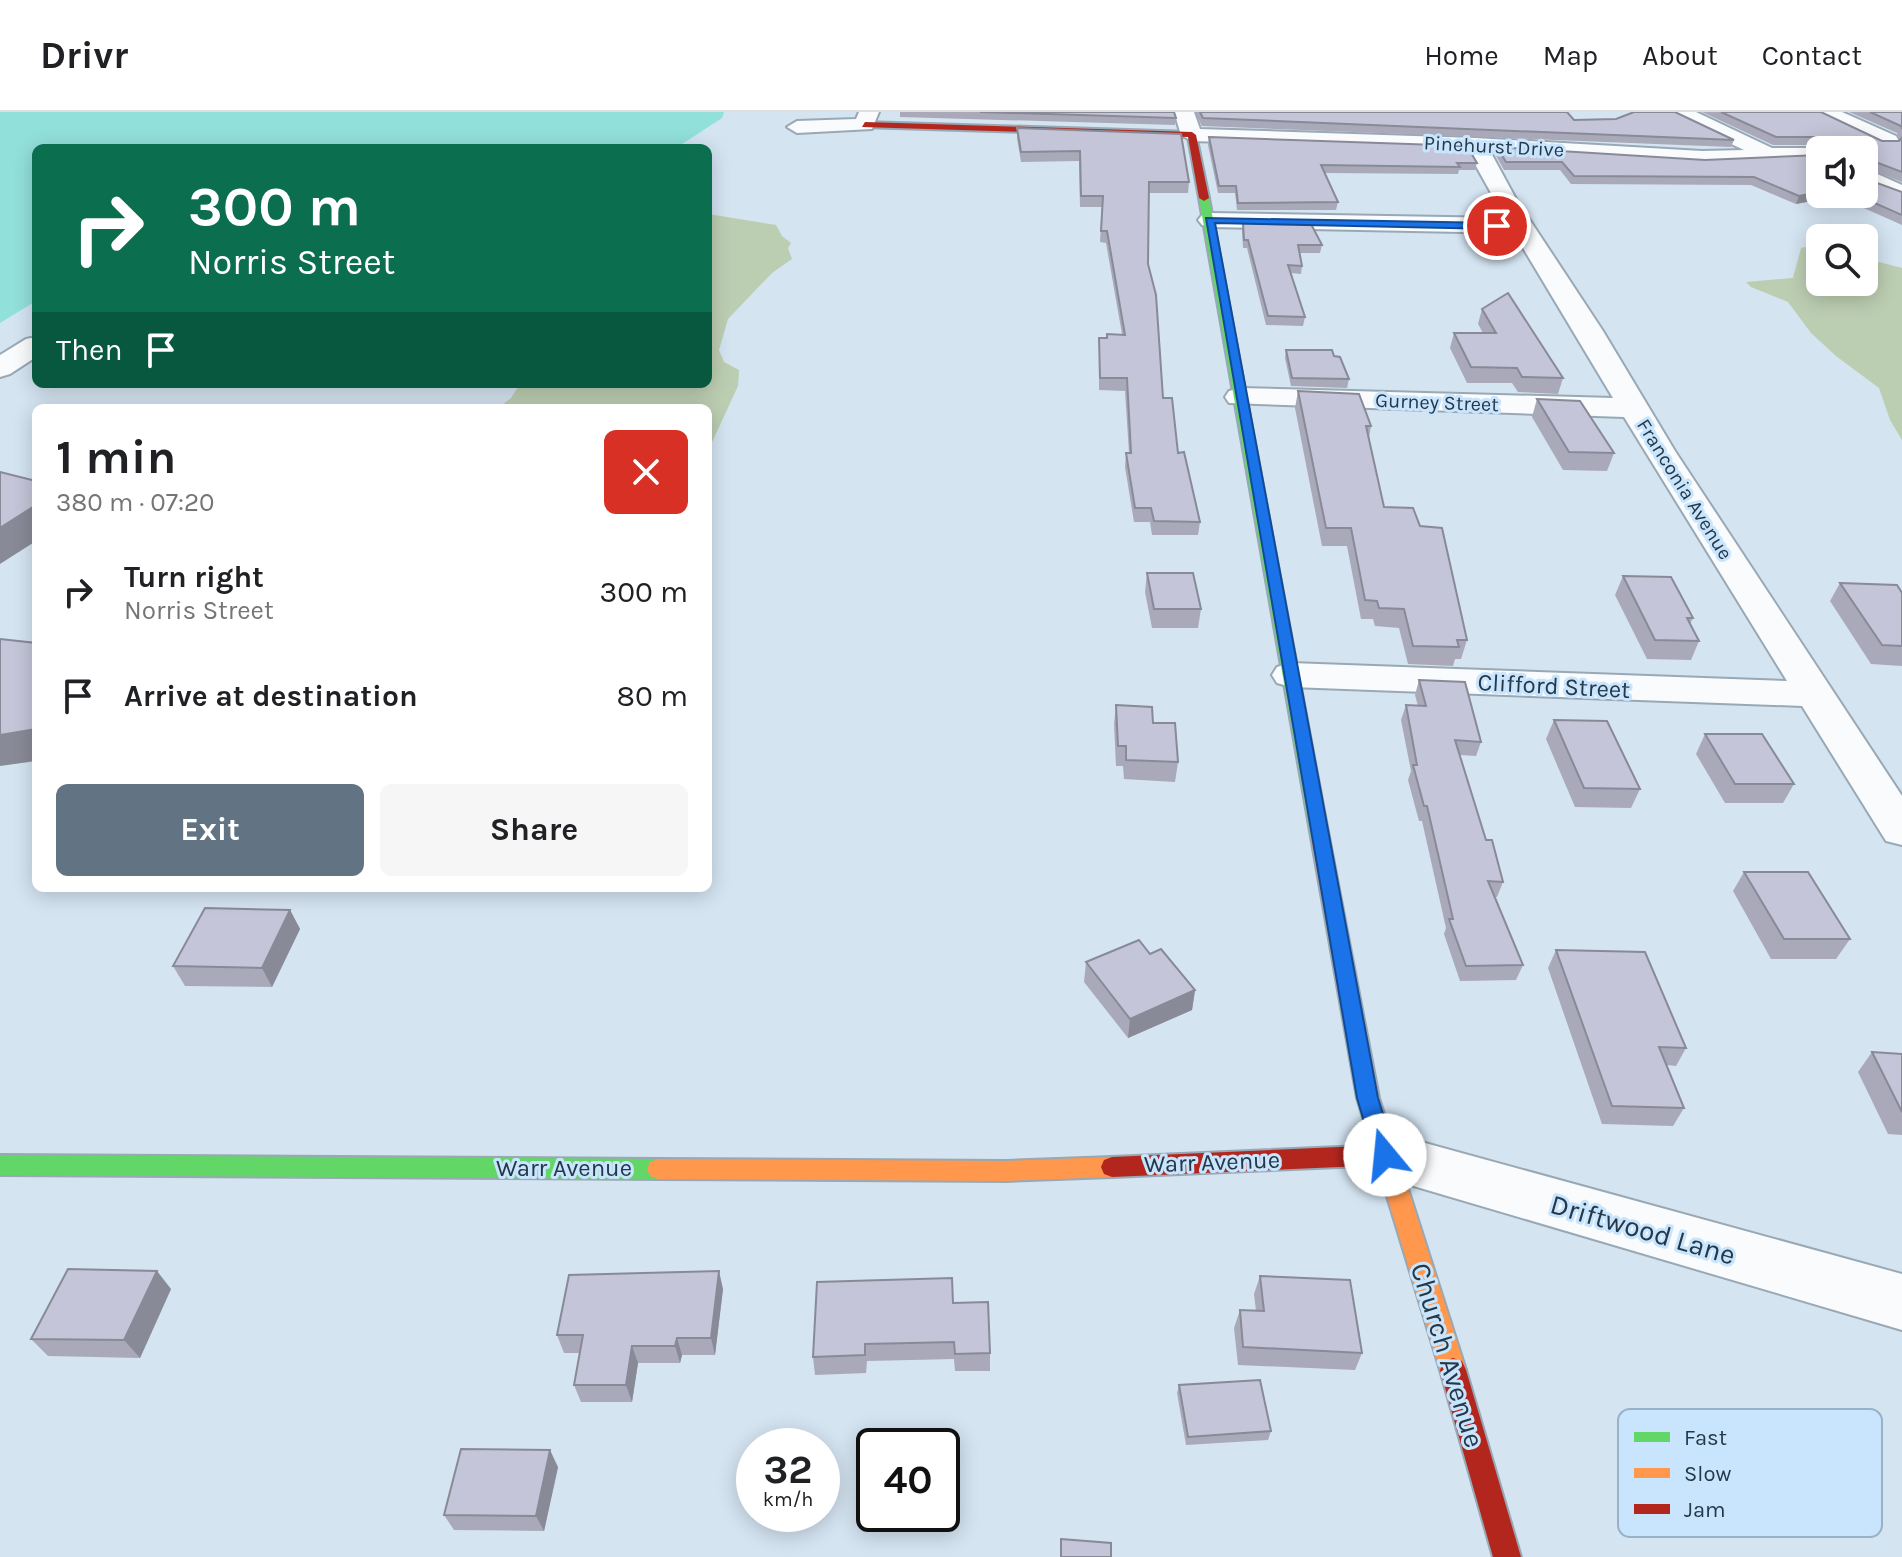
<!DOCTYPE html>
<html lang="en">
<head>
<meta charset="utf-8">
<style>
	body { margin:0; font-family:Karla,sans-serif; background:#f6f6f6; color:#202124; height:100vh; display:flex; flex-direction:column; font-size:30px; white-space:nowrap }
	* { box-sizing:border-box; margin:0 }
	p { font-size:26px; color:#757577 }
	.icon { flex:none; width:44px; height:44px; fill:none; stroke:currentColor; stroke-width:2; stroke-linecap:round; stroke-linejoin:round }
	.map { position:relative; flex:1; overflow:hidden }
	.drawer { position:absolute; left:32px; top:292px; width:680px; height:488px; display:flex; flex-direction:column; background:#fff; border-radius:12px; box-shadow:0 4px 20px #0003 }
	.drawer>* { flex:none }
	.hud { position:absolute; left:32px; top:32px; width:680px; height:244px; border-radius:12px; box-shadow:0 4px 20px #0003; background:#0b6e4f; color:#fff; overflow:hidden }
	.controls { position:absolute; left:1806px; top:24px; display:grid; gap:16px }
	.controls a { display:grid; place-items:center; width:72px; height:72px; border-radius:12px; background:#fff; box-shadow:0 4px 20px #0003; font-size:40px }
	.speed { position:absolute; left:736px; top:1316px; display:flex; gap:16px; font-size:40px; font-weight:700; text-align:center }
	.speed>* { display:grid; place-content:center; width:104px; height:104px; border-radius:50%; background:#fff; box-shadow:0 4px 20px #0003; line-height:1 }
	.speed small { font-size:20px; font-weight:400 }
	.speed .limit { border:4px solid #111; border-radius:12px; background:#fff; color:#111 }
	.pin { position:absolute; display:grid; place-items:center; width:68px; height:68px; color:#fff; margin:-34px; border:4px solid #fff; border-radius:50%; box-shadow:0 2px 8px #0007 }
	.me { position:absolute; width:88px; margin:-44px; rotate:343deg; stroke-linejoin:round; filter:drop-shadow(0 0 6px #0008) }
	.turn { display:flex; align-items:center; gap:28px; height:168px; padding:0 24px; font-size:36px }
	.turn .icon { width:104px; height:104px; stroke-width:2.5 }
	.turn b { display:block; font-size:56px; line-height:68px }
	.then { display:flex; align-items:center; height:76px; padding:0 24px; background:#0003; gap:16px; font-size:30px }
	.round { display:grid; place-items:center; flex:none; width:84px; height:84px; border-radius:12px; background:#f6f6f6 }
	.overview { display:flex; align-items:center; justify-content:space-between; height:136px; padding:0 24px }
	h1 { font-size:48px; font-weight:700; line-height:60px }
	.primary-button { display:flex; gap:16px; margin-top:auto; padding:16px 24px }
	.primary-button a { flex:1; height:92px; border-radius:12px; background:#627483; color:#fff; font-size:32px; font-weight:700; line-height:92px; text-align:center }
	.primary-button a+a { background:#f6f6f6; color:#202124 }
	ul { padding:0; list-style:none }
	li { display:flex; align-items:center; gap:24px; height:104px; padding:0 24px }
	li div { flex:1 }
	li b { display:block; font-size:30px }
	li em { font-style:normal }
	header { display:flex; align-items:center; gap:48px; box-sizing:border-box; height:112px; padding:0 40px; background:#fff; border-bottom:2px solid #e0e0e0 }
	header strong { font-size:38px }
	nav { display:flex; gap:44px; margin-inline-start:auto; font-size:28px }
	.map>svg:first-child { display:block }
	.green { fill:#bcceb2 }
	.water { fill:#92e0da }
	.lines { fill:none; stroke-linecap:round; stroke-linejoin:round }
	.street-casing { stroke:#98a8b4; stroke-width:4 }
	.fast-casing { stroke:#98a8b4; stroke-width:4 }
	.slow-casing { stroke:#98a8b4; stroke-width:4 }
	.jam-casing { stroke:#98a8b4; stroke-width:4 }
	.street { fill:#f9fbfd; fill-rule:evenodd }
	.fast { fill:#63d668; fill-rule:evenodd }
	.slow { fill:#ff974d; fill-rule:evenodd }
	.jam { fill:#b3261e; fill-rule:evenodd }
	.wall { fill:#a9a9ba }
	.shaded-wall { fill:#898a97 }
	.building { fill:#c4c5d8; stroke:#898a97; stroke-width:2 }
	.route { fill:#1a73e8; stroke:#114b97; stroke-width:2 }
	.labels { text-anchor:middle; stroke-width:6; stroke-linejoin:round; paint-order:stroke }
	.far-street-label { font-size:20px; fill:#243848; stroke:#c8e5fd }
	.street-label { font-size:24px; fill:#243848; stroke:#c8e5fd }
	.near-street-label { font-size:28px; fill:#243848; stroke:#c8e5fd }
	.key { fill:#c8e5fd; stroke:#97b1c7; stroke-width:2 }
	.key-label { font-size:22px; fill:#243848 }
</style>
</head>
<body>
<header>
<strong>Drivr</strong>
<nav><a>Home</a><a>Map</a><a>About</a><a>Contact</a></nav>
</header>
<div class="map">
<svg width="1902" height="1445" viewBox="0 0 1902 1445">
	<rect width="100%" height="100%" fill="#d4e4f1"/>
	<g class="green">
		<path d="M708,102L776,113L782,124L791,131L788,136L792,147L772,161L728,207L719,238L724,250L739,258L738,274L708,339V296H498L511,286L520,272H708Z"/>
		<path d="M1805,135L1820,137V170H1864V146L1902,156V328L1890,308L1879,276L1836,244L1811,221L1788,190L1751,175L1746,170L1793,166L1801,136Z"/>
	</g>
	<path class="water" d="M0,0H724L722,6L676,36H36V189L0,211Z"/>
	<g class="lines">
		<defs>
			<g id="street">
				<path d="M859,0H879L872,17L797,21L787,15L797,9L856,7Z"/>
				<path d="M1174,0H1194L1200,17L1475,26L1702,39L1744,38L1672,4L1669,0H1696L1772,36H1828L1820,38V48L1702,53L1490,39L1516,87L1603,219L1675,339L1902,684V733L1886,729L1802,594L1291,575L1277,571L1272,563L1277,555L1291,551L1787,569L1624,305L1229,291L1225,285L1229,279L1240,276L1613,286L1514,121L1210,115L1202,113L1198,108L1202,103L1210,101L1505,106L1467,38L1192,29L1181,23Z"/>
				<path d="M1815,0H1842L1896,24L1899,29L1896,34H1880L1818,4Z"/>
				<path d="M1864,56L1902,73V89L1864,72Z"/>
				<path d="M36,225V245L10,262L0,265V243L26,227Z"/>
				<path d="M1385,1020L1902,1162V1218L1366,1060L1358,1043L1366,1026Z"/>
			</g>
			<g id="fast">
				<path d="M1204,83L1209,86L1329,725L1320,731L1311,725L1199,86Z"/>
				<path d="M0,1043L658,1047L666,1050L669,1057L666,1064L658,1067L0,1063Z"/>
			</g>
			<g id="slow">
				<path d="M1320,719L1329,725L1379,986L1466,1258L1462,1267L1453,1270L1444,1267L1440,1258L1357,986L1311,725Z"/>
				<path d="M1112,1045L1120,1048L1123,1055L1120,1062L1112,1065L1006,1069L658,1067L650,1064L647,1057L650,1050L658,1047L1006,1049Z"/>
			</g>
			<g id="jam">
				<path d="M865,10L1192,20L1196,23L1209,86L1204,89L1199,86L1188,25L862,15Z"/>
				<path d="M1385,1033L1393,1036L1396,1043L1393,1050L1385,1053L1112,1065L1104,1062L1101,1055L1104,1048L1112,1045Z"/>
				<path d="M1453,1246L1462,1249L1466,1258L1521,1445H1493L1440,1258L1444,1249Z"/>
			</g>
		</defs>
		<use href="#street" class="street-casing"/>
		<use href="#fast" class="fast-casing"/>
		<use href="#slow" class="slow-casing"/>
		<use href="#jam" class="jam-casing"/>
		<use href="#street" class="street"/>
		<use href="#fast" class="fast"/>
		<use href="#slow" class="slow"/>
		<use href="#jam" class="jam"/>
	</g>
	<g class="wall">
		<path d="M900,0H1174L1176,6L1175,13L900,5Z"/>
		<path d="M1195,0H1567L1574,8L1734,28L1731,35L1202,14Z"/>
		<path d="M1702,0H1821L1882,29H1899L1900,28L1897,21L1849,0H1902V70L1866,56V67L1902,80V113L1837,84L1796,92L1751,73L1571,72L1560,58H1504L1495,42L1497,35L1705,48L1820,82H1864V38H1824L1826,33H1773Z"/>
		<path d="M1017,16L1189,70L1188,81H1149L1148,152L1163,286L1178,341L1200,410L1198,423H1152L1150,410H1134L1125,355L1126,341H1129L1125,279L1099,278V226H1107L1122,222L1106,131L1100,130L1102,95H1080L1079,49L1021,50L1017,26Z"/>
		<path d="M1209,25L1477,51L1475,58H1459L1458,62L1325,61L1338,90L1336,98H1237L1235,81H1218L1208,33Z"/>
		<path d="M1243,111L1322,133L1320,141H1299L1302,154L1301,162L1291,161L1305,205L1303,214L1266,213L1247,136H1243L1242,119Z"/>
		<path d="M1482,197L1563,266L1558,282L1518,280L1512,271H1467L1450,236L1454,221H1483L1478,212Z"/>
		<path d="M1286,238L1334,244L1349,267L1347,276L1291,274L1285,246Z"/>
		<path d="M1298,279L1371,314L1369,325L1384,395L1420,414L1467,528L1461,547H1455L1453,554L1408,552L1399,516L1375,514L1373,507H1361L1347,434H1322L1295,296Z"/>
		<path d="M1537,287L1614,341L1607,359L1563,358L1532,305Z"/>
		<path d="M1147,461L1201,497L1198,516H1152L1145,480Z"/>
		<path d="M1623,464L1693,506L1690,512L1699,529L1691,548L1647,547L1615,483Z"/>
		<path d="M1840,471L1902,481V554L1871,552L1830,489Z"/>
		<path d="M1419,568L1481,630L1476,644L1460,643L1486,728L1503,770L1497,785H1494L1523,853L1516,868L1460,869L1444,822L1446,816L1422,709H1419L1408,668L1411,659L1401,608L1406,593L1418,594L1415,583Z"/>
		<path d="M1116,593L1153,611L1178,650L1175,670L1124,667L1123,654H1116L1114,612Z"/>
		<path d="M1554,608L1640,677L1631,696L1575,695L1546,627Z"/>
		<path d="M1705,622L1794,672L1783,691H1725L1696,642Z"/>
		<path d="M1744,760L1850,827L1836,847H1771L1733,779Z"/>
		<path d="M290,798L300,817L272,875L185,874L173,854Z"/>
		<path d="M1556,838L1686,936L1676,954L1667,953L1684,996L1673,1014L1602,1012L1548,856Z"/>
		<path d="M1150,842L1195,878L1192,898L1128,926L1084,870L1086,850Z"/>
		<path d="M1872,940L1902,942V1023L1888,1022L1858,960Z"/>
		<path d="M1260,1164L1362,1241L1355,1258L1238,1253L1234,1216L1240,1198L1256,1199L1254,1182Z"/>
		<path d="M171,1177L140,1246L48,1244L31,1227Z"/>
		<path d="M723,1177L715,1243H682L680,1251H638L632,1290H581L574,1273L580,1241H564L557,1223Z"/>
		<path d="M953,1191L990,1241V1259H955L954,1247L867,1249L866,1261L815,1263L813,1245Z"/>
		<path d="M1179,1273L1271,1319L1268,1328L1186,1333L1177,1281Z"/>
		<path d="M558,1355L544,1419L454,1418L444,1403Z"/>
	</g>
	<g class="shaded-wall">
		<path d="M1820,80V82H1838L1837,84L1796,92L1799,84Z"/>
		<path d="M36,393V429L0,452V416Z"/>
		<path d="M36,617V649L0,654V623Z"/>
		<path d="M290,798L300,817L272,875L262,856Z"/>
		<path d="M1195,878L1192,898L1128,926L1130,907Z"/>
		<path d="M157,1159L171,1177L140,1246L124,1228Z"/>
		<path d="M719,1159L723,1177L715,1243L711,1226Z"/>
		<path d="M677,1226L682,1243L680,1251L675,1234Z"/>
		<path d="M632,1234L638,1251L632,1290L626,1273Z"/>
		<path d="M550,1338L558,1355L544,1419L536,1404Z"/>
	</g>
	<g class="building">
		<path d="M980,0H1174L1176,6Z"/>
		<path d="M1200,0H1567L1574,8L1616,7L1634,0H1675L1734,28L1203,6Z"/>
		<path d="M1721,0H1821L1882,29H1899L1902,26V60L1865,46L1866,67L1902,80V103L1854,82H1864V38H1825L1826,33L1834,28L1831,25H1776Z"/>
		<path d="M1870,0H1902V17L1901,14Z"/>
		<path d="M1017,16L1181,22L1189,70H1149L1148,152L1156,183L1163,286H1172L1178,341L1184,340L1200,410L1154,409L1151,396H1135L1126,341H1131L1127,266H1100L1099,226H1107V222L1125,223L1107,119H1101L1103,84H1081L1080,39L1021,40Z"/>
		<path d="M1209,25L1467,34L1477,51H1457L1460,55L1321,53L1338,90L1238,91L1236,74H1219Z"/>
		<path d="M1497,35L1705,48L1820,43V80L1799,84L1754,65L1574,64L1562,50H1506Z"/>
		<path d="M1243,111L1311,112L1322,133H1298L1302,154L1288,153L1305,205L1268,204L1248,128H1244Z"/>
		<path d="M1508,181L1563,266L1522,265L1517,256L1471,255L1454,221H1496L1482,197Z"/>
		<path d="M1286,238H1332L1334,244L1340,245L1349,267L1292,266Z"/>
		<path d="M1298,279L1359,282L1371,314H1366L1384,395L1413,396L1420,414L1442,416L1467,528H1457L1459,535L1413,534L1404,497L1379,496L1377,489L1365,488L1351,416H1326Z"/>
		<path d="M1537,287L1580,289L1614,341L1569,340Z"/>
		<path d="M0,360L36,369V393L0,416Z"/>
		<path d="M1147,461H1193L1201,497H1154Z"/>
		<path d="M1623,464L1671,465L1693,506H1687L1699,529L1655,528Z"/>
		<path d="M1840,471L1897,473L1902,481V534L1882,533Z"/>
		<path d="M0,527L36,531V617L0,623Z"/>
		<path d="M1419,568L1465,570L1481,630L1455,628L1486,728H1492L1503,770L1488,769L1523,853L1466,854L1449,807H1453L1427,694H1424L1413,653H1417L1406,593L1426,594Z"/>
		<path d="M1116,593L1152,595L1153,611H1175L1178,650L1126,648V634H1118Z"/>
		<path d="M1554,608L1607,609L1640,677L1584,676Z"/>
		<path d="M1705,622H1762L1794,672H1735Z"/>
		<path d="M1744,760H1808L1850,827H1784Z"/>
		<path d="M205,796L290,798L262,856L173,854Z"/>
		<path d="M1139,828L1150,842L1161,837L1195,878L1130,907L1086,850Z"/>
		<path d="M1556,838L1645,840L1686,936L1659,935L1684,996L1612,994Z"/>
		<path d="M1872,940L1902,942V1000Z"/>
		<path d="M68,1157L157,1159L124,1228L31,1227Z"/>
		<path d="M719,1159L711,1226H677L675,1234H632L626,1273H574L583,1223H557L569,1163Z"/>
		<path d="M1260,1164L1350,1168L1362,1241L1243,1235L1240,1198L1264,1199Z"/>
		<path d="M952,1166L953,1191L988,1190L990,1241L955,1242L954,1230L865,1232V1243L813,1245L817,1170Z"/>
		<path d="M1260,1268L1271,1319L1188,1325L1179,1273Z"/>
		<path d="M461,1337L550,1338L536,1404L444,1403Z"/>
		<path d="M1061,1427L1111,1431V1445H1061Z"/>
	</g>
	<path class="route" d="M1206,106L1497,111L1502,114L1497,117L1215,111L1378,986L1396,1043L1393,1049L1385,1052L1377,1049L1374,1043L1357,986Z"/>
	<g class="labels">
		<g class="far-street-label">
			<text transform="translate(1494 34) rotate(3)" y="7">Pinehurst Drive</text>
			<text transform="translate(1437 290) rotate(2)" y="7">Gurney Street</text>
			<text transform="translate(1685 377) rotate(58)" y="7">Franconia Avenue</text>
		</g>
		<g class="street-label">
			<text transform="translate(1554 574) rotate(3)" y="8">Clifford Street</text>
			<text transform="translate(1212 1050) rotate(-2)" y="8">Warr Avenue</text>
			<text x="564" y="1064">Warr Avenue</text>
		</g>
		<g class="near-street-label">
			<text transform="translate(1643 1117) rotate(16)" y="10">Driftwood Lane</text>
			<text transform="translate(1448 1243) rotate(73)" y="10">Church Avenue</text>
		</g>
	</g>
	<rect x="1618" y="1297" width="264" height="128" rx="12" class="key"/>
	<rect x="1634" y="1320" width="36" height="10" fill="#63d668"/>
	<rect x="1634" y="1356" width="36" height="10" fill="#ff974d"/>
	<rect x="1634" y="1392" width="36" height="10" fill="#b3261e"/>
	<g class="key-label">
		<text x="1684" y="1333">Fast</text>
		<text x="1684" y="1369">Slow</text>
		<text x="1684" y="1405">Jam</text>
	</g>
</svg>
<div class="controls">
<a><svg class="icon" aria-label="sound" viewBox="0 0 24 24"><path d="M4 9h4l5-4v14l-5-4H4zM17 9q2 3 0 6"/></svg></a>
<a><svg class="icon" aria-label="search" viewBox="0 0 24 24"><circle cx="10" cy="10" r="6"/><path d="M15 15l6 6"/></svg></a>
</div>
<div class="speed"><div>32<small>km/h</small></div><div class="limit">40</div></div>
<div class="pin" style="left:1497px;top:114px;background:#d93025"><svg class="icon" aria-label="arrive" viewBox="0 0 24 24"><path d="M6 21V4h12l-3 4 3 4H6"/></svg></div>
<svg class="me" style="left:1385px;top:1043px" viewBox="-20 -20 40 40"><circle r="19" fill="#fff"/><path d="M0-13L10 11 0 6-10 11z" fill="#1a73e8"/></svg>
<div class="hud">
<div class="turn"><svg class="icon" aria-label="right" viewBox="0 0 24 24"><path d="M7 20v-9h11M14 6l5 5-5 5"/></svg><div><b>300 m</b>Norris Street</div></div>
<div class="then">Then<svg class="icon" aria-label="arrive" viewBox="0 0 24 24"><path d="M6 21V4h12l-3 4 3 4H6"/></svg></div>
</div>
<section class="drawer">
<div class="overview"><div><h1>1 min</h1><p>380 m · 07:20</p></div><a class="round" style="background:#d93025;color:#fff"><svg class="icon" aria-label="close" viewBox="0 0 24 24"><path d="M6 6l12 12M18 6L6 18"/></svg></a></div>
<ul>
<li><svg class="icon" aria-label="right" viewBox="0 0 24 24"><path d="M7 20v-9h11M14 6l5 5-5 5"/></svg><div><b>Turn right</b><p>Norris Street</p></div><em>300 m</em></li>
<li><svg class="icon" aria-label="arrive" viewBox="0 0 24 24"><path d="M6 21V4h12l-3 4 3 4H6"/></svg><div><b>Arrive at destination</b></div><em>80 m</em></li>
</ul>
<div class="primary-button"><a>Exit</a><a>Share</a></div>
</section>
</div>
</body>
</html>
